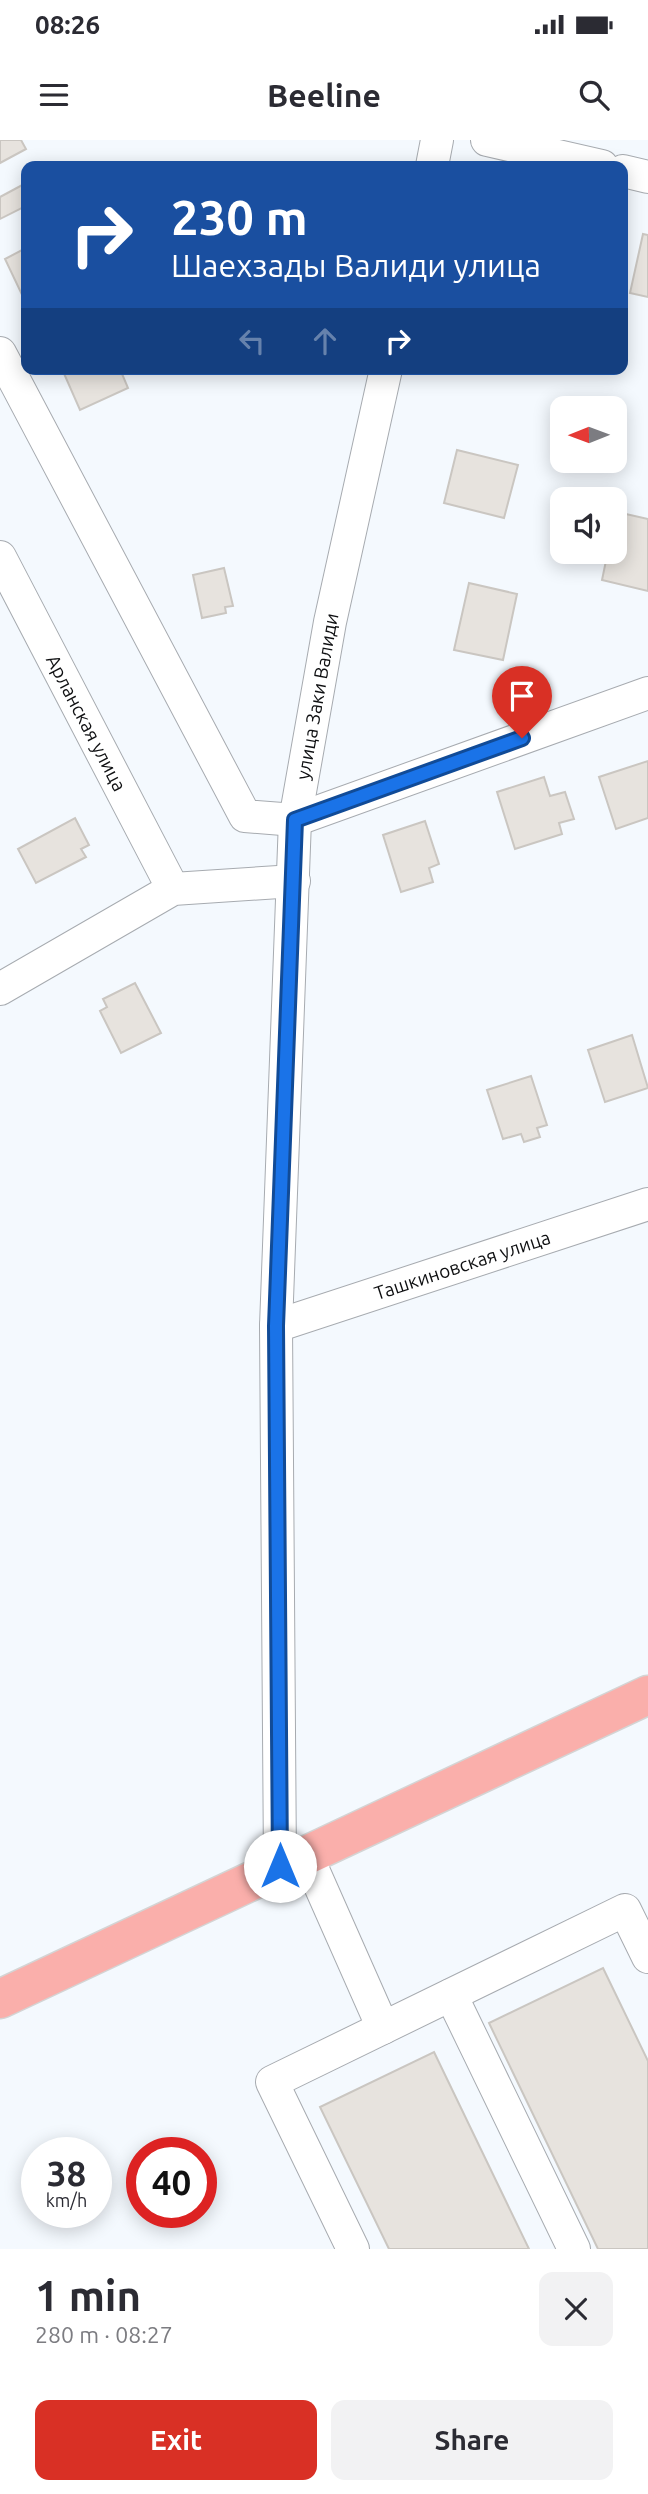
<!DOCTYPE html>
<html lang="en">
<head>
<meta charset="utf-8">
<style>
	body { margin:0; font-family:Ubuntu,sans-serif; background:#f2f2f3; color:#2b2b33; height:100vh; display:flex; flex-direction:column; font-size:26px; white-space:nowrap }
	* { box-sizing:border-box; margin:0 }
	p { font-size:23px; color:#7c7c81 }
	.icon { flex:none; width:38px; height:38px; fill:none; stroke:currentColor; stroke-width:2; stroke-linecap:round; stroke-linejoin:round }
	.map { position:relative; height:2109px; overflow:hidden }
	.sheet { display:flex; flex-direction:column; background:#fff; flex:1 }
	.sheet>* { flex:none }
	.banner { position:absolute; left:21px; top:21px; width:607px; height:214px; border-radius:14px; box-shadow:0 4px 18px #0003; background:#1a4fa0; color:#fff; overflow:hidden }
	.needle { width:46px; rotate:269deg }
	.fabs { position:absolute; left:550px; top:256px; display:grid; gap:14px }
	.fabs a { display:grid; place-items:center; width:77px; height:77px; border-radius:14px; background:#fff; box-shadow:0 4px 18px #0003; font-size:35px }
	.speed { position:absolute; left:21px; top:1997px; display:flex; gap:14px; font-size:35px; font-weight:700; text-align:center }
	.speed>* { display:grid; place-content:center; width:91px; height:91px; border-radius:50%; background:#fff; box-shadow:0 4px 18px #0003; line-height:1 }
	.speed small { font-size:18px; font-weight:400 }
	.speed .limit { border:10px solid #d22; background:#fff; color:#111 }
	.pin { position:absolute; display:grid; place-items:center; width:60px; height:60px; color:#fff; margin:-72px -30px; border-radius:50% 50% 50% 0; rotate:-45deg; box-shadow:0 0 7px #0007 }
	.pin .icon { rotate:45deg }
	.me { position:absolute; width:77px; margin:-38px; rotate:0deg; stroke-linejoin:round; filter:drop-shadow(0 0 5px #0008) }
	.turn { display:flex; align-items:center; gap:24px; height:147px; padding:0 35px; font-size:32px }
	.turn .icon { width:91px; height:91px; stroke-width:2.5 }
	.turn b { display:block; font-size:49px; line-height:60px }
	.lanes { display:flex; align-items:center; height:66px; padding:0 35px; background:#0003; justify-content:center; gap:35px; direction:ltr }
	.lanes .off { opacity:.35 }
	.round { display:grid; place-items:center; flex:none; width:74px; height:74px; border-radius:14px; background:#f2f2f3 }
	.head { display:flex; align-items:center; justify-content:space-between; height:119px; padding:0 35px }
	h1 { font-size:42px; font-weight:700; line-height:52px }
	.action { display:flex; gap:14px; margin-top:auto; padding:14px 35px }
	.action a { flex:1; height:80px; border-radius:14px; background:#d93025; color:#fff; font-size:28px; font-weight:700; line-height:80px; text-align:center }
	.action a+a { background:#f2f2f3; color:#2b2b33 }
	.status { display:flex; justify-content:space-between; align-items:center; height:49px; padding:0 35px; background:#fff; direction:ltr }
	.status svg { height:19px; fill:currentColor }
	header { display:flex; justify-content:space-between; align-items:center; height:91px; padding:0 35px; background:#fff; font-size:32px; font-weight:700 }
	.map>svg:first-child { display:block }
	.building { fill:#e7e3de; stroke:#cac6c1; stroke-width:2 }
	.lines { fill:none; stroke-linecap:round; stroke-linejoin:round }
	.minor-casing { stroke:#a7abb0; stroke-width:34 }
	.major-casing { stroke:#d4d4d4; stroke-width:41 }
	.minor { stroke:#fff; stroke-width:32 }
	.major { stroke:#faafab; stroke-width:38 }
	.route-casing { stroke:#114b97; stroke-width:18 }
	.route { stroke:#1a73e8; stroke-width:12 }
	.labels { text-anchor:middle; stroke-width:7; stroke-linejoin:round; paint-order:stroke }
	.street-label { font-size:19px; fill:#0e0f11; stroke:#f4f9fe }
</style>
</head>
<body>
<div class="status"><b>08:26</b><svg viewBox="0 0 49 12"><path d="M0 12V9h3v3zM5 12V6h3v6zM10 12V3h3v9zM15 12V0h3v12zM26 1h20v11H26zM47 4h2v5h-2z"/></svg></div>
<header><svg class="icon" aria-label="menu" viewBox="0 0 24 24"><path d="M4 6h16M4 12h16M4 18h16"/></svg>Beeline<svg class="icon" aria-label="search" viewBox="0 0 24 24"><circle cx="10" cy="10" r="6"/><path d="M15 15l6 6"/></svg></header>
<div class="map">
<svg width="648" height="2109" viewBox="0 0 648 2109">
	<rect width="100%" height="100%" fill="#f4f9fe"/>
	<g class="building">
		<path d="M0,0H21L26,9L0,23Z"/>
		<path d="M26,43V66L0,79V57Z"/>
		<path d="M643,94L648,95V157L630,153Z"/>
		<path d="M26,108V158L24,159L5,119Z"/>
		<path d="M62,229H120L128,248L80,270Z"/>
		<path d="M457,310L518,325L504,378L444,363Z"/>
		<path d="M617,372L648,379V451L602,440L608,411H614Z"/>
		<path d="M224,428L233,466L225,467L226,473L202,478L193,435Z"/>
		<path d="M469,443L517,454L503,520L454,510Z"/>
		<path d="M648,621V678L616,689L599,637Z"/>
		<path d="M544,637L550,656L565,652L574,679L559,683L562,694L515,709L497,652Z"/>
		<path d="M75,678L89,705L81,709L86,717L36,743L18,709Z"/>
		<path d="M425,681L439,724L429,728L433,742L401,752L383,695Z"/>
		<path d="M135,843L161,893L121,913L100,871L107,867L103,859Z"/>
		<path d="M632,895L648,948L605,962L588,910Z"/>
		<path d="M531,936L547,985L537,988L540,997L524,1002L521,994L503,999L487,950Z"/>
		<path d="M603,1828L648,1921V2109H598L489,1883Z"/>
		<path d="M434,1912L529,2109H389L320,1967Z"/>
	</g>
	<g class="lines">
		<defs>
			<g id="minor">
				<path d="M487,0L602,26"/>
				<path d="M432,26L437,0"/>
				<path d="M623,31L648,37"/>
				<path d="M0,213L245,676L295,680L648,553"/>
				<path id="s1" d="M0,417L173,749"/>
				<path d="M0,849L173,749L294,741"/>
				<path id="s2" d="M276,1186L648,1064"/>
				<path d="M306,1714L383,1888"/>
				<path id="s3" d="M280,1726L276,1186L295,680L330,482L386,229"/>
				<path d="M451,1855L574,2109"/>
				<path d="M353,2109L272,1942L625,1770L648,1817"/>
			</g>
			<path id="major" d="M0,1859L648,1555"/>
		</defs>
		<use href="#minor" class="minor-casing"/>
		<use href="#major" class="major-casing"/>
		<use href="#minor" class="minor"/>
		<use href="#major" class="major"/>
	</g>
	<g class="lines">
		<defs>
			<path id="route" d="M280,1726L276,1186L295,680L522,598"/>
		</defs>
		<use href="#route" class="route-casing"/>
		<use href="#route" class="route"/>
	</g>
	<g class="labels">
		<g class="street-label">
			<text dy="7" stroke="none"><textPath href="#s3" startOffset="1172">улица Заки Валиди</textPath></text>
			<text dy="7" stroke="none"><textPath href="#s1" startOffset="187">Арланская улица</textPath></text>
			<text dy="7" stroke="none"><textPath href="#s2" startOffset="196">Ташкиновская улица</textPath></text>
		</g>
	</g>
</svg>
<div class="fabs">
<a><svg class="needle" viewBox="-14 -14 28 28"><path d="M0-13l5 13h-10z" fill="#e53935"/><path d="M0 13l5-13h-10z" fill="#7c7c81"/></svg></a>
<a><svg class="icon" aria-label="sound" viewBox="0 0 24 24"><path d="M4 9h4l5-4v14l-5-4H4zM17 9q2 3 0 6"/></svg></a>
</div>
<div class="speed"><div>38<small>km/h</small></div><div class="limit">40</div></div>
<div class="pin" style="left:522px;top:598px;background:#d93025"><svg class="icon" aria-label="arrive" viewBox="0 0 24 24"><path d="M6 21V4h12l-3 4 3 4H6"/></svg></div>
<svg class="me" style="left:280px;top:1726px" viewBox="-20 -20 40 40"><circle r="19" fill="#fff"/><path d="M0-13L10 11 0 6-10 11z" fill="#1a73e8"/></svg>
<div class="banner">
<div class="turn"><svg class="icon" aria-label="right" viewBox="0 0 24 24"><path d="M7 20v-9h11M14 6l5 5-5 5"/></svg><div><b>230 m</b>Шаехзады Валиди улица</div></div>
<div class="lanes"><svg class="icon off" aria-label="left" viewBox="0 0 24 24"><path d="M17 20v-9H6M10 6l-5 5 5 5"/></svg><svg class="icon off" aria-label="ahead" viewBox="0 0 24 24"><path d="M12 20V5M6 11l6-6 6 6"/></svg><svg class="icon" aria-label="right" viewBox="0 0 24 24"><path d="M7 20v-9h11M14 6l5 5-5 5"/></svg></div>
</div>
</div>
<section class="sheet">
<div class="head"><div><h1>1 min</h1><p>280 m · 08:27</p></div><a class="round"><svg class="icon" aria-label="close" viewBox="0 0 24 24"><path d="M6 6l12 12M18 6L6 18"/></svg></a></div>
<div class="action"><a>Exit</a><a>Share</a></div>
</section>
</body>
</html>
